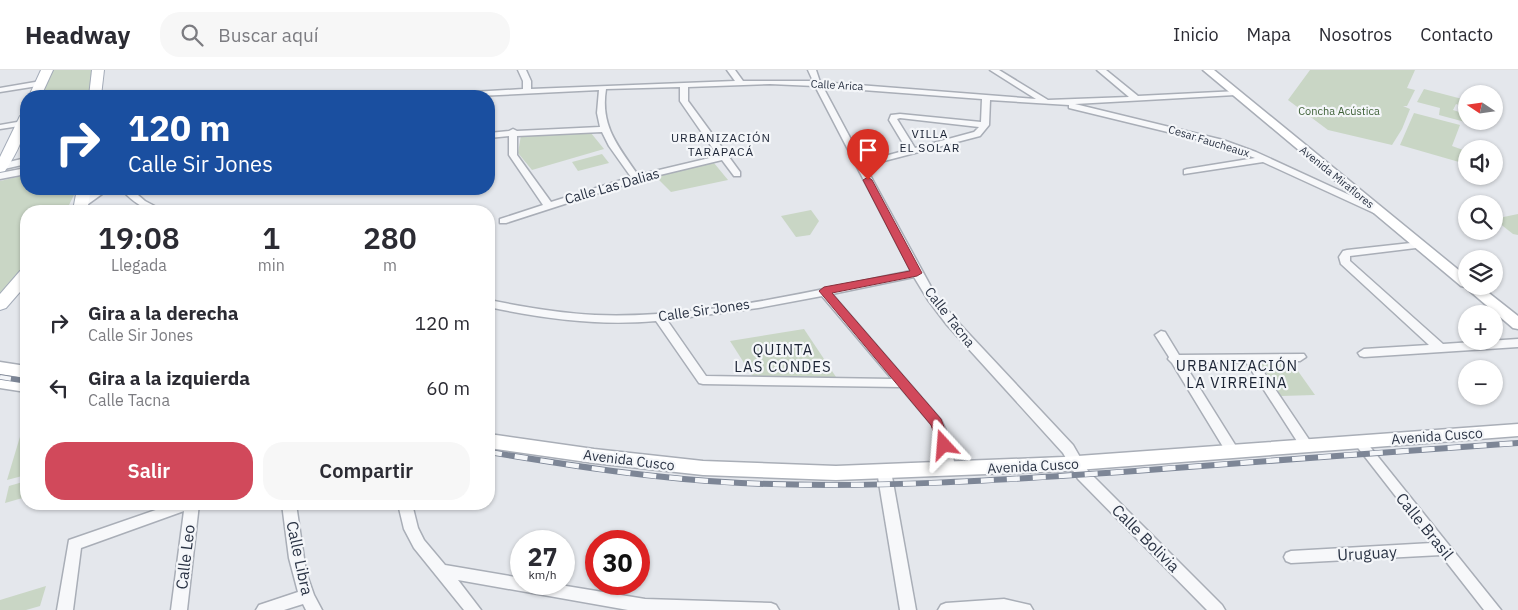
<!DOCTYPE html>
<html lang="es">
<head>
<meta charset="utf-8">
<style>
	body { margin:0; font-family:"IBM Plex Sans",sans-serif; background:#f7f7f7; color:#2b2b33; height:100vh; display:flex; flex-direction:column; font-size:19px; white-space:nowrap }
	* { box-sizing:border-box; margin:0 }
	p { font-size:16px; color:#7c7c81 }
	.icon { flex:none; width:28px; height:28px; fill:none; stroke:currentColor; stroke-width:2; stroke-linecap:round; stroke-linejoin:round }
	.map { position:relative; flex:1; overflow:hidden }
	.side { position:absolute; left:20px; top:135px; width:475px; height:305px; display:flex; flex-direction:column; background:#fff; border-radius:20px; box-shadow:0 1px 4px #0004 }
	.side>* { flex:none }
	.guide { position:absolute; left:20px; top:20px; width:475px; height:105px; border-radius:20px; box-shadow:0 1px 4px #0004; background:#1a4fa0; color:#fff; overflow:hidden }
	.needle { width:32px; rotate:283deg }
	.buttons { position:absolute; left:1458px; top:15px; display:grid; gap:10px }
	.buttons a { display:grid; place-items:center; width:45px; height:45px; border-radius:50%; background:#fff; box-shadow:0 1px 4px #0004; font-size:25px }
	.speed { position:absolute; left:510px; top:460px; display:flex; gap:10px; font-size:25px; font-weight:700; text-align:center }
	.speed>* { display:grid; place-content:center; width:65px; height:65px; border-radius:50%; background:#fff; box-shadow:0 1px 4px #0004; line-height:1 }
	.speed small { font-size:12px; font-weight:400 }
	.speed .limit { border:8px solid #d22; background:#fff; color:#111 }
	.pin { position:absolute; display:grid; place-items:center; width:42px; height:42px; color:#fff; margin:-51px -21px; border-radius:50% 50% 50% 0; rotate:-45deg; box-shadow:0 0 5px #0007 }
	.pin .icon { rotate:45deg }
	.me { position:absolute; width:55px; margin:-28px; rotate:341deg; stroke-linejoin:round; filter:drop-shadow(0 0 4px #0008) }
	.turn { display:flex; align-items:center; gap:18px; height:105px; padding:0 25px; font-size:22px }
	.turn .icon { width:65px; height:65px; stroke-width:2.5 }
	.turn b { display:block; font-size:35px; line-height:42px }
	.eta { display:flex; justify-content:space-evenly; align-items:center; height:85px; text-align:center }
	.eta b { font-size:30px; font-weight:600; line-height:35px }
	.action { display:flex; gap:10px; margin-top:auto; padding:10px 25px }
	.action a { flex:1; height:58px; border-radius:20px; background:#d1495b; color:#fff; font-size:20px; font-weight:600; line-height:58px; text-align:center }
	.action a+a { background:#f7f7f7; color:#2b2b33 }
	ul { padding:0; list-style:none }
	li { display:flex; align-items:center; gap:15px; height:65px; padding:0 25px }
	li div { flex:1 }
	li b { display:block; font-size:19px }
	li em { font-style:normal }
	header { display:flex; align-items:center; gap:30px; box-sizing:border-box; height:70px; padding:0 25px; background:#fff; border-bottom:1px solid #e1e1e2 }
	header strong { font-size:24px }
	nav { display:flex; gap:28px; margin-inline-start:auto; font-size:18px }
	.search { width:350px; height:45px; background:#f7f7f7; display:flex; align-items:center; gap:12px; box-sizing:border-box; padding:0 18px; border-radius:20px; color:#7c7c81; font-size:19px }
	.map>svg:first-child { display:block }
	.green { fill:#c9d6c5 }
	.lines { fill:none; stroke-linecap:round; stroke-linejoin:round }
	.street-casing { stroke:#a9aeb7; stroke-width:3 }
	.secondary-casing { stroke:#a9aeb7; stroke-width:3 }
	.primary-casing { stroke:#a3abb8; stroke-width:2 }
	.street { fill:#f7f8fa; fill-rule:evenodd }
	.secondary { fill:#fff; fill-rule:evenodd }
	.primary { fill:#fff; fill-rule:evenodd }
	.rail-far1-casing { stroke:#7d8696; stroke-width:5.5 }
	.rail-casing { stroke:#7d8696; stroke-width:6 }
	.rail-far1 { stroke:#f4f6f9; stroke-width:4; stroke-dasharray:11; stroke-linecap:butt }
	.rail { stroke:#f4f6f9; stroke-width:4.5; stroke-dasharray:13; stroke-linecap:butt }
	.route { fill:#d1495b; stroke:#882f3b }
	.labels { text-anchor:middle; stroke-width:4.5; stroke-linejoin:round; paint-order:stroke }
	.far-street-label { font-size:11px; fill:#2b3445; stroke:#f4f6f9 }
	.far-park-label { font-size:11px; fill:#3f6138; stroke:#f4f6f9 }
	.far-neighbourhood-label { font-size:12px; letter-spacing:1px; fill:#1d2536; stroke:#f4f6f9 }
	.street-label { font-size:14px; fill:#2b3445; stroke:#f4f6f9 }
	.neighbourhood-label { font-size:15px; letter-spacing:1px; fill:#1d2536; stroke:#f4f6f9 }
	.near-street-label { font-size:16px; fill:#2b3445; stroke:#f4f6f9 }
</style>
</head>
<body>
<header>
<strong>Headway</strong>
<div class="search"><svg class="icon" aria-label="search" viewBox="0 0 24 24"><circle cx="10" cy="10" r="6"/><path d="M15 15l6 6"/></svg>Buscar aquí</div>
<nav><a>Inicio</a><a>Mapa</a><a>Nosotros</a><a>Contacto</a></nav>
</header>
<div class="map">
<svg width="1518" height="540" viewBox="0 0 1518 540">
	<rect width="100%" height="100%" fill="#e4e7ec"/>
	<g class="green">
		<path d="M52,0H94L90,26H40Z"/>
		<path d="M1310,0H1415L1407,18L1415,20L1407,36H1403L1410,39L1402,59L1392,75L1328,60L1288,30Z"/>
		<path d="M1424,19L1466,30V37L1456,34L1453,40L1466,44V51H1481L1480,56L1439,45L1440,38L1417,32Z"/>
		<path d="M1414,43L1460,55L1452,76L1466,81V94L1400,75Z"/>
		<path d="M591,63L604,79L532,100L518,83L521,65Z"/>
		<path d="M602,84L609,93L578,101L572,92Z"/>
		<path d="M714,93L728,110L671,122L655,106Z"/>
		<path d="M26,105V119H77L66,141H26V197L0,226V111Z"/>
		<path d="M811,140L819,151L810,165L796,167L781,146Z"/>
		<path d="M1518,144V165L1513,164L1494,149Z"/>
		<path d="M804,259L836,307H753L730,271Z"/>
		<path d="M1261,294H1293L1315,325L1281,326Z"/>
		<path d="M22,360L26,361V405L7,410Z"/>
		<path d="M26,411V427L5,433L9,416Z"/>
		<path d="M46,516L40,536L26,540H0V530Z"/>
	</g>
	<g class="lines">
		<defs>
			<g id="street">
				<path d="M518,0H526L531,11V19L735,11L727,0H735L743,11H813L808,0H816L820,12L1036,29L990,0H999L1048,30L1129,27L1097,0H1106L1138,26L1238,21V25H1235L1075,34L1223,70L1256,82L1380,139V143H1374L1263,92L1184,104V100L1187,99L1255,88L1217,74L1069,38V35L990,30L989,55L980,66L865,96L936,226L955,249L1073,375L1088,401L1222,535L1225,540H1207L1078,409L1063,383L947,255L928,230L914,207L832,224L941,350L948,365L956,400L954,404L949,405L944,404L942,400L936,365L932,355L900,317L703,314L699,313L656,251C599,256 544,249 489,237V230C524,237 559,243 595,245C701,249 808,222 911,201L815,16L770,14L688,17V31L740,102V106H734L722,90L639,110L506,153H500V149L543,135L509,85V66L489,68V63L509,61L513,59L517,61L600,57L597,43L599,20L477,26H435L439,24L523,19V11ZM680,17V31L718,86L638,105C618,76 600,56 606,19ZM823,17L982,29L981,52L900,44L891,45L889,50L907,80L863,92ZM897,49L900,48L979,57L974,62L915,78ZM602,62L609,76L631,107L551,132L517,85V66ZM822,226L892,309L706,306L667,250L758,238Z"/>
				<path d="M41,11H44V15L0,22V18Z"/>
				<path d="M23,51H26V55L0,59V55Z"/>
				<path d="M26,88V94L0,100V94Z"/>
				<path d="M26,98V104L0,109V103Z"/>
				<path d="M98,119H109L84,137H78V133Z"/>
				<path d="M121,119H131L145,131L164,141C146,142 133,132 121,119Z"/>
				<path d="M1420,172L1424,173L1425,175L1424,177L1350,186V191L1443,274L1518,269V277L1364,287L1360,286L1358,283L1364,279L1429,275L1341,194L1339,187L1343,181L1347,180Z"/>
				<path d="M1161,261L1165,262L1179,285L1304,284L1306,287L1300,291L1257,292L1310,371L1312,375L1310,379L1306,380L1302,379L1246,292L1184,293L1239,381L1238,385L1233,386L1228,385L1172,293L1168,289L1169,287L1155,265Z"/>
				<path d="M1359,366L1363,368L1501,540H1484L1441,485L1291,493L1286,491L1284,487L1286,483L1291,481L1432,473L1355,374L1353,371L1355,368Z"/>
				<path d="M884,396L889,397L891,401L916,540H900L877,401L879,397Z"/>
				<path d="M173,434H199L187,540H171L184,441L81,478L73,540H57L69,470Z"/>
				<path d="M282,434H296L306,502L314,525L322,540H306L303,534L284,540H256L259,535L298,522L289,488Z"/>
				<path d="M398,434H412L418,458L424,470L445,495L521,508V514H554L645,529L771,533L776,535L779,540H628L458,510L481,540H464L414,478L404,459Z"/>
				<path d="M1004,529L1030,535L1033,540H938L941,535L946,533Z"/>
			</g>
			<g id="secondary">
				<path d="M1203,0H1214L1466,206V216H1480L1518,246V259L1513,258L1465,217L1461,216Z"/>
				<path d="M0,292L26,296V308L0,304Z"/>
				<path d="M0,306L26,310V322L0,318Z"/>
				<path d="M1518,354V366L1064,401L836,410L703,405L594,393L489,378V364L594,379L703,391L836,396L1064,387Z"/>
			</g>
			<g id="primary">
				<path d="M41,0H53L41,26H29Z"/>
				<path d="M92,0H104L101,26H89Z"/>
				<path d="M26,42C27,64 17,83 5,101L0,102V87L20,46Z"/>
				<path d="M77,119H91L88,135L84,141H70L74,135Z"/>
				<path d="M26,200V215L6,238L0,240V224L20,201Z"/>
			</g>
		</defs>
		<use href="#street" class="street-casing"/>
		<use href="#secondary" class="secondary-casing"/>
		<use href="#primary" class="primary-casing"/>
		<use href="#street" class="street"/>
		<use href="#secondary" class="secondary"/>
		<use href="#primary" class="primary"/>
		<defs>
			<path id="rail-far1" d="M0,307L26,311"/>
			<path id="rail" d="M489,382C573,396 656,409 741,413C872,419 1004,410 1135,401C1263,391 1390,382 1518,373"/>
		</defs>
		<use href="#rail-far1" class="rail-far1-casing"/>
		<use href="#rail" class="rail-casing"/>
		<use href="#rail-far1" class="rail-far1"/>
		<use href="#rail" class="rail"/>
	</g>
	<path class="route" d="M868,107L872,110L922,203L917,206L832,223L941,349L951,375L949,379H940L931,355L819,221L824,217L910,201L863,110Z"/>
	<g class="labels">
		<g class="far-street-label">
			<text transform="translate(837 15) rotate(3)" y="4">Calle Arica</text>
			<text transform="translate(1209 71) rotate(17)" y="4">Cesar Faucheaux</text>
			<text transform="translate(1337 107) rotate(39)" y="4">Avenida Miraflores</text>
		</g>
		<g class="far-park-label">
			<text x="1339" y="45">Concha Acústica</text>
		</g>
		<g class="far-neighbourhood-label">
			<text x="930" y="68">VILLA<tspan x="930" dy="14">EL SOLAR</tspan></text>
			<text x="721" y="72">URBANIZACIÓN<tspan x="721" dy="14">TARAPACÁ</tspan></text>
		</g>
		<g class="street-label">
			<text transform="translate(612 116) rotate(-16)" y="5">Calle Las Dalias</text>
			<text transform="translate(704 240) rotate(-8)" y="5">Calle Sir Jones</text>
			<text transform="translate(950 247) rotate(52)" y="5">Calle Tacna</text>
			<text transform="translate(1437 366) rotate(-4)" y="5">Avenida Cusco</text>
			<text transform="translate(629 390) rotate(7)" y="5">Avenida Cusco</text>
			<text transform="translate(1033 396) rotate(-3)" y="5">Avenida Cusco</text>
		</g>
		<g class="neighbourhood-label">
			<text x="783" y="285">QUINTA<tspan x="783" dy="17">LAS CONDES</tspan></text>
			<text x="1237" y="301">URBANIZACIÓN<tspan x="1237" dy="17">LA VIRREINA</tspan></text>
		</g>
		<g class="near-street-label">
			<text transform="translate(1425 456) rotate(51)" y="6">Calle Brasil</text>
			<text transform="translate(1146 468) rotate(45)" y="6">Calle Bolivia</text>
			<text transform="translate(1367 483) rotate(-3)" y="6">Uruguay</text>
			<text transform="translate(185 487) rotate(-83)" y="6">Calle Leo</text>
			<text transform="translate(300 488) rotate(78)" y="6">Calle Libra</text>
		</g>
	</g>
</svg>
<div class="buttons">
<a><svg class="needle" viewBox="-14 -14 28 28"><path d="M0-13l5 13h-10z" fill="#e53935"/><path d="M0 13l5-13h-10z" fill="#7c7c81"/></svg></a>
<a><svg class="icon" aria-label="sound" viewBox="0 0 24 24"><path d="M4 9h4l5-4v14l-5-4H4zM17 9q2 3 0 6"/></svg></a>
<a><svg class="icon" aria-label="search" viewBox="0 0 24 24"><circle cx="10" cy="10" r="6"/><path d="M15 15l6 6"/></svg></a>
<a><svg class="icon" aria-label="layers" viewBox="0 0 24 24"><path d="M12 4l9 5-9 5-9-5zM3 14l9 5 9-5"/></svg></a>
<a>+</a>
<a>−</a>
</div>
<div class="speed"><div>27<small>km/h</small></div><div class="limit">30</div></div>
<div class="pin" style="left:868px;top:110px;background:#d93025"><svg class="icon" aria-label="arrive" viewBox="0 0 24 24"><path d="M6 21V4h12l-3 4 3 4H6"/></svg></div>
<svg class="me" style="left:944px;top:375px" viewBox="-20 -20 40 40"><path d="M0-17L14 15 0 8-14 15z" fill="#d1495b" stroke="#fff" stroke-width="4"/></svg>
<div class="guide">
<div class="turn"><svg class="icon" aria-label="right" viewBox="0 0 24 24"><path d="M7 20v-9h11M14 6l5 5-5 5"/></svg><div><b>120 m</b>Calle Sir Jones</div></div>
</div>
<section class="side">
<div class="eta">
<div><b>19:08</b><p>Llegada</p></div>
<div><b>1</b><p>min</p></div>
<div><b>280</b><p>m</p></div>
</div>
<ul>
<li><svg class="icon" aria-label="right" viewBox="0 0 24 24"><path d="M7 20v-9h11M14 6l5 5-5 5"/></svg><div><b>Gira a la derecha</b><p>Calle Sir Jones</p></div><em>120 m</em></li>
<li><svg class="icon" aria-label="left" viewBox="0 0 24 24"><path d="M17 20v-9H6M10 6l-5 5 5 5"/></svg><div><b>Gira a la izquierda</b><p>Calle Tacna</p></div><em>60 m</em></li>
</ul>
<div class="action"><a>Salir</a><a>Compartir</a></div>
</section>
</div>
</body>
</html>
